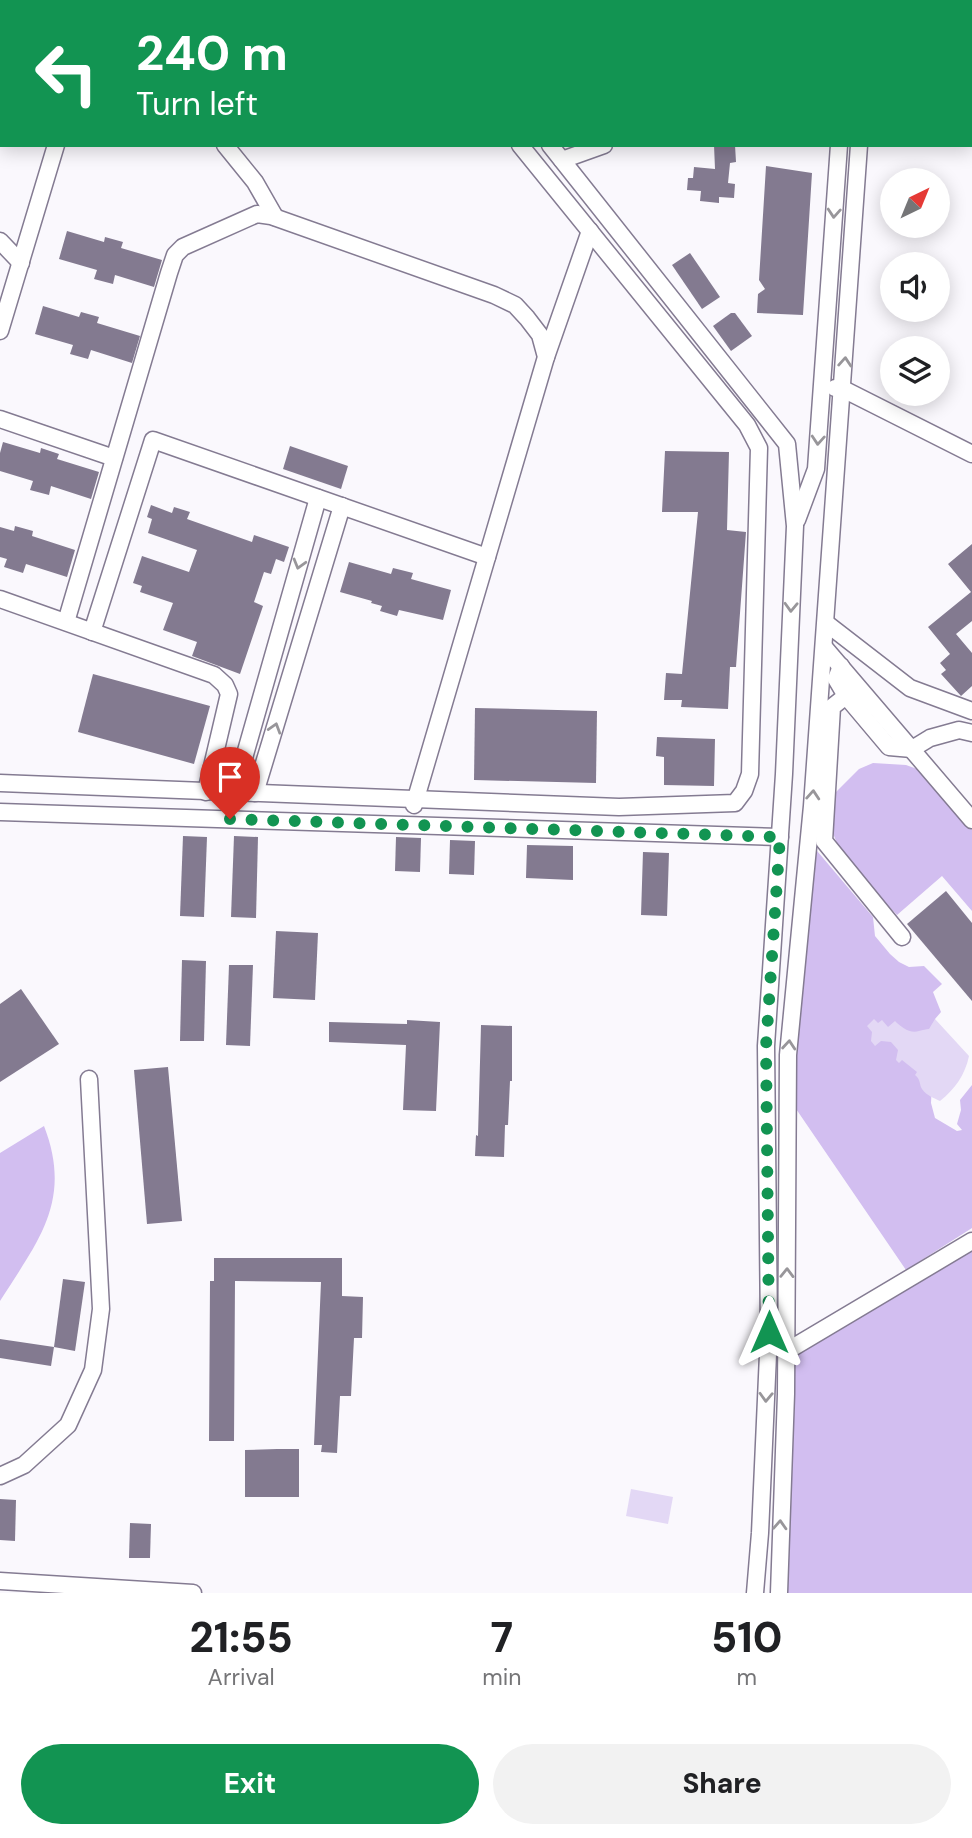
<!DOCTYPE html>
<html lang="en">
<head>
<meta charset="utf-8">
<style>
	body { margin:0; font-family:"DM Sans",sans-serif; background:#f2f2f2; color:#202124; height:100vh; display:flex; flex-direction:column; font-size:26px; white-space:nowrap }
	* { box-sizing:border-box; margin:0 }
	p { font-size:23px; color:#757577 }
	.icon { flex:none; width:38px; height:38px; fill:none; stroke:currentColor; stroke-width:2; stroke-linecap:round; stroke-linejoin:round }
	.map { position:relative; height:1593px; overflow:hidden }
	.sheet { display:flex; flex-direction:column; background:#fff; flex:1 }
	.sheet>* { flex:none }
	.guide { position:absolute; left:0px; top:0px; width:973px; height:147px; box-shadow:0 4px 18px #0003; background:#129452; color:#fff; overflow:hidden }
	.needle { width:46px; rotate:43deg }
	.fabs { position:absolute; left:880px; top:168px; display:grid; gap:14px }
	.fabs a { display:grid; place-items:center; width:70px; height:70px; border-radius:50%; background:#fff; box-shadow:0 4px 18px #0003; font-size:35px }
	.pin { position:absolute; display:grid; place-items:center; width:60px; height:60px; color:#fff; margin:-72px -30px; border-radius:50% 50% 50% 0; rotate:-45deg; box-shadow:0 0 7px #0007 }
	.pin .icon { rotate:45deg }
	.me { position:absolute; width:77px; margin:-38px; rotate:0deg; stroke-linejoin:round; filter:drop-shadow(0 0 5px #0008) }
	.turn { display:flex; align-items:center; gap:24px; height:147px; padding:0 21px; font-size:32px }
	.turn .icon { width:91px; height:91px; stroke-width:2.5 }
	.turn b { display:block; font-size:49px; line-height:60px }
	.eta { display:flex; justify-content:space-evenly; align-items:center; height:119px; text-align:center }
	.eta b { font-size:42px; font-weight:800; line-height:49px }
	.cta { display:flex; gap:14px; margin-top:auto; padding:14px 21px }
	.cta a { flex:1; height:80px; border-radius:42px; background:#129452; color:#fff; font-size:28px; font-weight:800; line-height:80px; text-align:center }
	.cta a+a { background:#f2f2f2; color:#202124 }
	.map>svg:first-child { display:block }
	.green { fill:#d2bef0 }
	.water { fill:#e3d8f5 }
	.building { fill:#837a90 }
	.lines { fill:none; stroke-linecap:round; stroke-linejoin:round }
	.minor-casing { stroke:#847b92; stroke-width:19 }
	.minor { stroke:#fff; stroke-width:16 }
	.oneway { stroke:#98969a }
	.route { stroke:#129452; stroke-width:12; stroke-dasharray:0 21.6 }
</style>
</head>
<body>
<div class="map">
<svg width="972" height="1593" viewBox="0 0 972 1593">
	<rect width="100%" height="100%" fill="#faf8fd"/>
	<g class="green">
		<path d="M873,763L906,765L920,770L936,786L972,830V911L942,876L897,915L843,858L830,826L833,795L859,769Z"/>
		<path d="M812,845L873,917L875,936L890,954L899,962L909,967L924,966L942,984L933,992L941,1012L935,1019L931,1103L935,1118L957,1131L962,1130L957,1124L961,1110L960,1100L972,1085V1228L906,1270L792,1103Z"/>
		<path d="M44,1126C73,1201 38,1241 0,1301V1153Z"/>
		<path d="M972,1246V1593H784L792,1357Z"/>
	</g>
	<g class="water">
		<path d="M874,1019L878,1023L882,1020L888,1027L895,1021C901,1027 910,1034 919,1031C923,1030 926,1029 929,1029L935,1019L969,1056C965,1075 955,1089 940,1101C934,1098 927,1096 922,1089C919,1084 921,1080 915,1075L917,1072L902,1060L899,1063L896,1060L898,1050L891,1042L881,1041L875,1046L871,1041L872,1032L867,1026Z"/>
		<path d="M631,1489L673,1497L668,1524L626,1516Z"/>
	</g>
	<g class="building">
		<path d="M714,145H735L736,162L730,163L728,183L735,184L734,198L719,197V203L700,201L701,191L687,190L688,178H693L694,167L715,169Z"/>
		<path d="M766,166L812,173L803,315L757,313L758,294L765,289L759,280Z"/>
		<path d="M67,231L104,242L105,237L123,242L121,248L162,260L154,287L115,275L113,284L94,279L97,270L59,259Z"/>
		<path d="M690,253L720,297L702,309L672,265Z"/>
		<path d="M43,306L79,317L81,312L99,317L97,323L140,336L132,363L91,350L88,359L70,354L73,345L35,334Z"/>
		<path d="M731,313H735L752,336L731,351L713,326Z"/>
		<path d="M3,442L40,453L41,448L59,454L57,459L99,472L91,499L51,486L49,495L30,490L33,481L0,471V453Z"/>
		<path d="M290,446L348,466L341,489L283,469Z"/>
		<path d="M665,451L729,452L727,530L746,532L736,667H730L728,709L681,707L682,700H664L666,673L682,674L698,512H662Z"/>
		<path d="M151,505L172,513L174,507L190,512L187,519L252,542L254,535L289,547L284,562L276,559L271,574L264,572L254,602L263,606L240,674L192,656L197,642L163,630L173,603L140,592L142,586L133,583L142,556L189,572L197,550L148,533L152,519L147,517Z"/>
		<path d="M15,526L33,531L32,536L75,550L67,577L26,564L23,573L4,567L7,559L0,557V527L14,531Z"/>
		<path d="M972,544V621L956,634L972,653V686L961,696L941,674L946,670L940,663L950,654L928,627L971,592L948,564Z"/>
		<path d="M349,562L391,574L393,568L413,573L411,579L451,590L443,620L399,610L397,616L380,611L382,606L371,603L372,601L340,592Z"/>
		<path d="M93,674L210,706L194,764L78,732Z"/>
		<path d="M475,708L597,711L596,783L474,780Z"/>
		<path d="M657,737L715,739L714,786L664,785V757L656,756Z"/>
		<path d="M183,836L207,837L204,917L180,916Z"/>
		<path d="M234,836L258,837L256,918L231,917Z"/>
		<path d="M396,837L421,838L420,872L395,871Z"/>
		<path d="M450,840L475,841L474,875L449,874Z"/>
		<path d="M527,845L573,846V880L526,878Z"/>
		<path d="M643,852L669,853L667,916L641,915Z"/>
		<path d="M946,891L972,923V1001L907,924Z"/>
		<path d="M276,931L318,933L315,1000L273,998Z"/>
		<path d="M182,960L206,961L204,1041H180Z"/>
		<path d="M229,965H253L250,1046L226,1045Z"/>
		<path d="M21,989L59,1044L0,1082V1004Z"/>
		<path d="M407,1020L440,1022L436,1111L403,1110L406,1045L329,1042V1022L407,1024Z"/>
		<path d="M481,1025L512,1026V1081H510L508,1125H505L504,1157L475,1156L476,1135L478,1136Z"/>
		<path d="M168,1067L182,1221L147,1224L134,1070Z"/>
		<path d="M214,1258H342V1296L363,1297L362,1338H354L351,1396H340L337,1453L321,1452L322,1445H314L321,1282L235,1281L234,1441H209L210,1281H214Z"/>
		<path d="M63,1279L85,1282L75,1351L54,1347Z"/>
		<path d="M0,1339L54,1347L51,1366L0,1358Z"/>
		<path d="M277,1449H299V1497H245V1450Z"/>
		<path d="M0,1499L16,1500L15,1541L0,1540Z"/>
		<path d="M130,1523L151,1524L150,1558H129Z"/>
	</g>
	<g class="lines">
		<defs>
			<g id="minor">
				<path d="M106,0L107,2"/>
				<path d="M454,0L455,2"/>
				<path d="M545,2L547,0"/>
				<path d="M850,2V0"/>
				<path d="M869,2V0"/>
				<path d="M225,145L255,182L275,217"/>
				<path d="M550,145L787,444L795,526L784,774L766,1046L769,1332L760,1533L755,1593"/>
				<path d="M562,160L604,145"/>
				<path d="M0,241L21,263"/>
				<path d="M0,331L56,145"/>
				<path d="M546,357L590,231"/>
				<path d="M835,388L843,389L972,454"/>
				<path d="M0,419L114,458"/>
				<path d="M797,520L816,469L839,145"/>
				<path d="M0,599L214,675L225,685L229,694L206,792"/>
				<path d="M66,622L169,273L175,255L183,247L257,214L271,216L494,295L515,305L527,318L540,335L546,357L414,805"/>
				<path d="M826,623L910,688L972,711"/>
				<path d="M92,632L153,440L487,557"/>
				<path d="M824,647L972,820"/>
				<path d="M841,666L836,679L846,696L889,747L912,749L930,738L959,730L972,733"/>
				<path d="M846,696L832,707L824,841L902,937"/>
				<path d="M0,783L619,807L735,803L744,791L750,774L759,448L747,425L520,145"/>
				<path d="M234,793L318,498"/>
				<path d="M255,793L342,506"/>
				<path d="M0,812L780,837"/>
				<path d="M787,1351L972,1241"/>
				<path d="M0,1476L24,1465L68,1425L93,1370L101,1309L89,1079"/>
				<path d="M0,1581L193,1593"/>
				<path d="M779,1593L786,1394L788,1055L812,806L859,145"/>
			</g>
		</defs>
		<use href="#minor" class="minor-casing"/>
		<use href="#minor" class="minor"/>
	</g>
	<defs><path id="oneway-chevron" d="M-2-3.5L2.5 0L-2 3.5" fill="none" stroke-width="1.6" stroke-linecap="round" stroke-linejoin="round" transform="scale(1.75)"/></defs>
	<g class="oneway">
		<use href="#oneway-chevron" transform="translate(834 213) rotate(94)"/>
		<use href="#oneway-chevron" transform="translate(845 362) rotate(-86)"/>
		<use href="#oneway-chevron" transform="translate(818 440) rotate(94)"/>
		<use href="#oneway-chevron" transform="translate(299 564) rotate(106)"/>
		<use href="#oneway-chevron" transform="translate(791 607) rotate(92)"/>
		<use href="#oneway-chevron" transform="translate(275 728) rotate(-73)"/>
		<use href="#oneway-chevron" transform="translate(813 795) rotate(-86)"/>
		<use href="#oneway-chevron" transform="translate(789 1045) rotate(-85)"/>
		<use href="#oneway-chevron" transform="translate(787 1273) rotate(-89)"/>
		<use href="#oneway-chevron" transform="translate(766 1397) rotate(92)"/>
		<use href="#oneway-chevron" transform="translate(780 1525) rotate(-87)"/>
	</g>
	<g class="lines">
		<path class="route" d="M230,819L780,837L766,1046L769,1332"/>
	</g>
</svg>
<div class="fabs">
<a><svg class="needle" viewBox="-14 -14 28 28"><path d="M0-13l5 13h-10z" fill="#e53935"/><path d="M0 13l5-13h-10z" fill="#757577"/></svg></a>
<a><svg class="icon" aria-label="sound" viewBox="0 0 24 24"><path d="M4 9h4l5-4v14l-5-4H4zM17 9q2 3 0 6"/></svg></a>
<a><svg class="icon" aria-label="layers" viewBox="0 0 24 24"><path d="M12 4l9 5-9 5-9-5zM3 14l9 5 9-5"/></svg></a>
</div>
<div class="pin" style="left:230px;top:819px;background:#d93025"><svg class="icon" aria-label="arrive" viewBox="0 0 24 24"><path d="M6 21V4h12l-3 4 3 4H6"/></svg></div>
<svg class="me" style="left:769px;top:1332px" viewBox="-20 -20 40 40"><path d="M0-17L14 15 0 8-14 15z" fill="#129452" stroke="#fff" stroke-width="4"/></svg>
<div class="guide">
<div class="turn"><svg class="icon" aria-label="left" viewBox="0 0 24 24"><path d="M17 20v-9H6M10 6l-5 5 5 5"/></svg><div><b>240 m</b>Turn left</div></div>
</div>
</div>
<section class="sheet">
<div class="eta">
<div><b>21:55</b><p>Arrival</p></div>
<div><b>7</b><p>min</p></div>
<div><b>510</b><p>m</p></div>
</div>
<div class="cta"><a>Exit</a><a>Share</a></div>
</section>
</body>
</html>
